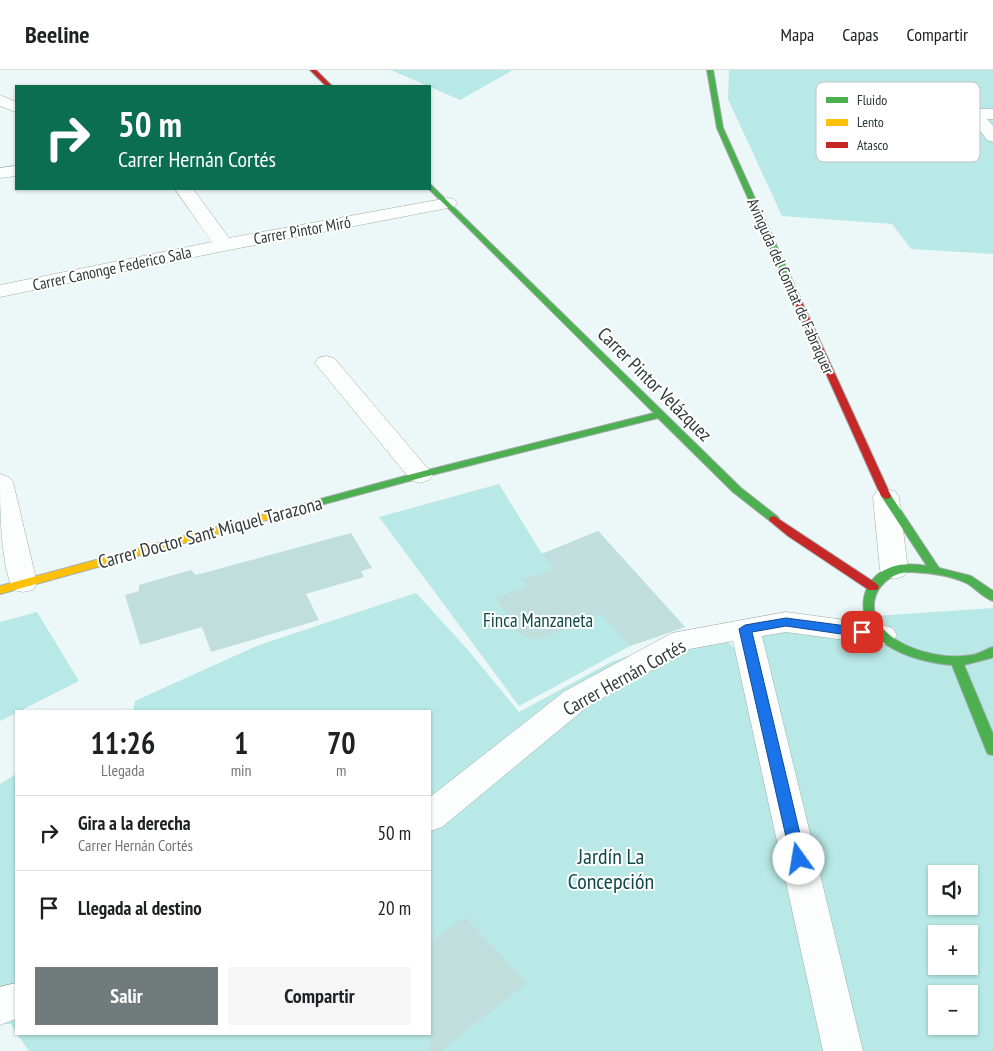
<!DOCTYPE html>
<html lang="es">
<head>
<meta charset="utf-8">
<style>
	body { margin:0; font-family:"PT Sans Narrow",sans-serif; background:#f6f6f6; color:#202124; height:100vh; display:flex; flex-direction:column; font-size:19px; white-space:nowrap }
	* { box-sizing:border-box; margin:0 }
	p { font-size:16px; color:#757577 }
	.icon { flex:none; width:28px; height:28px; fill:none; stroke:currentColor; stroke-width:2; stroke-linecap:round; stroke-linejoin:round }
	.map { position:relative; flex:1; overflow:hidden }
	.drawer { position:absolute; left:15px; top:640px; width:416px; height:325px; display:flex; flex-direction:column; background:#fff; border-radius:0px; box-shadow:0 1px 4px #0004 }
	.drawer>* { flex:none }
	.guide { position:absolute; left:15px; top:15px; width:416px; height:105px; border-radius:0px; box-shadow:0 1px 4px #0004; background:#0b6e4f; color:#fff; overflow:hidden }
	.fabs { position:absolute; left:928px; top:795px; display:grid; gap:10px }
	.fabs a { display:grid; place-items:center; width:50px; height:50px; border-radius:0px; background:#fff; box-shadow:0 1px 4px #0004; font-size:25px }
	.pin { position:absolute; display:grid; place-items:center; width:42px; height:42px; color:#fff; margin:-21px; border-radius:10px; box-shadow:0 2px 8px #0006 }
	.me { position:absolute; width:55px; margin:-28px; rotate:347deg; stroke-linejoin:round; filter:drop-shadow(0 0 4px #0008) }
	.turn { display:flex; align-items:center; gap:18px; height:105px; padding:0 20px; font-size:22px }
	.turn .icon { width:65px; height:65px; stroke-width:2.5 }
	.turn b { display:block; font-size:35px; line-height:42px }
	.eta { display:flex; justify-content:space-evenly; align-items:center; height:85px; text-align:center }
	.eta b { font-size:30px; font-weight:700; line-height:35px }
	.button { display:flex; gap:10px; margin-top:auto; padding:10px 20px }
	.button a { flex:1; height:58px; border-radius:0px; background:#727b7b; color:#fff; font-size:20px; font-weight:700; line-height:58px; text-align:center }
	.button a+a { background:#f6f6f6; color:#202124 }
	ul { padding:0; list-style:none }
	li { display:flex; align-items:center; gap:15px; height:75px; padding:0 20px; border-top:1px solid #e0e0e0 }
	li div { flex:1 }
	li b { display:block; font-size:19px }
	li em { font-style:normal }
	header { display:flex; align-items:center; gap:30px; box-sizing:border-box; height:70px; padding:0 25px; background:#fff; border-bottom:1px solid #e0e0e0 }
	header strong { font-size:24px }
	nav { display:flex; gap:28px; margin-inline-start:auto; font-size:18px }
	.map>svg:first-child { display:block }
	.green { fill:#b8e9e6; fill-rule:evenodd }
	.building { fill:#bfdedc }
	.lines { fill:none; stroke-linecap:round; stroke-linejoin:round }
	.street-casing { stroke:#a2acab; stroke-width:1 }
	.fast-casing { stroke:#a2acab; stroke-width:2 }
	.slow-casing { stroke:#a2acab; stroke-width:2 }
	.jam-casing { stroke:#a2acab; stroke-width:2 }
	.street { fill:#fcfefe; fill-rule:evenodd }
	.fast { fill:#4caf50; fill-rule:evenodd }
	.slow { fill:#ffc107; fill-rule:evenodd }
	.jam { fill:#c62828; fill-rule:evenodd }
	.route { fill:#1a73e8; stroke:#114b97 }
	.labels { text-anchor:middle; stroke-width:4; stroke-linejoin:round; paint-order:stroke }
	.far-street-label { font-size:16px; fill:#303838; stroke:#fff }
	.street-label { font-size:19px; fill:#303838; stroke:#fff }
	.park-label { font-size:19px; fill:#0d4947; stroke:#fff }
	.near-park-label { font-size:22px; fill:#0d4947; stroke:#fff }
	.key { fill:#fff; stroke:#c1c3c3; stroke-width:1 }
	.key-label { font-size:14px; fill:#303838 }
</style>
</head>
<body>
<header>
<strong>Beeline</strong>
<nav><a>Mapa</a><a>Capas</a><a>Compartir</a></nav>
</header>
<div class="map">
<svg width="993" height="981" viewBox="0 0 993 981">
	<rect width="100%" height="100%" fill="#ecf8f7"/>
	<g class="green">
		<path d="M391,0H513L460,30Z"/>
		<path d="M729,0H993V184L911,179L892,154L782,146L728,29Z"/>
		<path d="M499,414L542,484L598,461L685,557L630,576L519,636L379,447Z"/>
		<path d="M416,523L468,580L519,642L611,592L713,556L754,599L745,559L786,552L993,538V981H29L17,964H430V641H133L135,631L259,575ZM936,804H969V836H936ZM936,864H969V896H936ZM936,924H969V956H936Z"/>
		<path d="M37,542L79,611L0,651V552Z"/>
		<path d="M16,704V962L11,954H0V714Z"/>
	</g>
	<g class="building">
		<path d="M598,461L685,557L630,576L600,544L570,553L569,558L536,570L518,563L495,527L527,517L522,509L555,499L542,484Z"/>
		<path d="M351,463L372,498L361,501L364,507L306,524L319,550L211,582L202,557L140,575L125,525L139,521V515L191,500L196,505Z"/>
		<path d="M465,847L527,913L440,981H430V872Z"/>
	</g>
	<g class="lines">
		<defs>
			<g id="street">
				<path d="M0,25L16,32V42L0,36Z"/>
				<path d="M976,39H993V49H987L993,56V72L987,70L968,44L971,41Z"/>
				<path d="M16,96V106L0,108V98Z"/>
				<path d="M175,119H193L229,168L448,128L454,129L457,133L454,137L448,138L224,181L0,227V215L212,172Z"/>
				<path d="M326,286L334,288L429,400L433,405L429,410L420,413L411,410L315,293L318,288Z"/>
				<path d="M0,404L9,407L13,412L37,513L33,520L23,522L13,520C0,491 0,437 0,404Z"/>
				<path d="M886,419L895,421L899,427L908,500L904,506L894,509L884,506L880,500L873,427L877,421Z"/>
				<path d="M786,542L882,555L892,558L897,565L892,572L882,575L786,562L762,566L863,981H823L733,571L689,579L587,637L442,757L430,761V727L565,621L672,563Z"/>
				<path d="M16,913V949L0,955V917Z"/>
			</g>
			<g id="fast">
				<path d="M707,0H713L723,58L802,232L801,234L798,235L794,232L717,58Z"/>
				<path d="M430,114L741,418L778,447L779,449L778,451H770L733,422L658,348L424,407L295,442L291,441L290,439L291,437L416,403L654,343L429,119Z"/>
				<path d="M886,423L890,424L939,498L971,506L993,521V531C984,528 976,519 968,514C952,505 930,503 912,502C884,501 862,531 881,556C899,580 943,590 972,585C980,584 986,579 993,577V587L991,588L964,595L993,664V685L988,684L986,680L952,595C928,593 895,585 877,567C856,546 859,510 889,498C901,493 914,494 927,496L881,426Z"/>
			</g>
			<path id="slow" d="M295,436L300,439L299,441L0,524V516Z"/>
			<g id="jam">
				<path d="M310,0H316L332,16H326Z"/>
				<path d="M798,229L802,232L891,426L890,428L886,429L881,426L794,232Z"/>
				<path d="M774,446L877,514L879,517L877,520H869L788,466L770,451L769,449L770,447Z"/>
			</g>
		</defs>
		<use href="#street" class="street-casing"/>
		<use href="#fast" class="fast-casing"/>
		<use href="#slow" class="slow-casing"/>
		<use href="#jam" class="jam-casing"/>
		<use href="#street" class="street"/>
		<use href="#fast" class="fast"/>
		<use href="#slow" class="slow"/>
		<use href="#jam" class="jam"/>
	</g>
	<path class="route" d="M786,548L862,558L869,562L862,567L786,556L752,562L806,789L804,794L799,796L793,794L791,789L739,559L745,555Z"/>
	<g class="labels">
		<g class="far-street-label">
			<text transform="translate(302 160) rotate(-10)" y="6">Carrer Pintor Miró</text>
			<text transform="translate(112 198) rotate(-12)" y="6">Carrer Canonge Federico Sala</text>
			<text transform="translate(791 216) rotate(66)" y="6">Avinguda del Comtat de Fabraquer</text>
		</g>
		<g class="street-label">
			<text transform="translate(655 314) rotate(45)" y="7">Carrer Pintor Velázquez</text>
			<text transform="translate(210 462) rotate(-15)" y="7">Carrer Doctor Sant Miquel Tarazona</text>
			<text transform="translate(624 607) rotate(-29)" y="7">Carrer Hernán Cortés</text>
		</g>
		<g class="park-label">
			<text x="538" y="557">Finca Manzaneta</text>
		</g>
		<g class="near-park-label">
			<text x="611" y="794">Jardín La<tspan x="611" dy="25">Concepción</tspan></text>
		</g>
	</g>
	<rect x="816" y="12" width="164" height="80" rx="8" class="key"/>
	<rect x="826" y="27" width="22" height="6" fill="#4caf50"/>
	<rect x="826" y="49" width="22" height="7" fill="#ffc107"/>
	<rect x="826" y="72" width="22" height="6" fill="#c62828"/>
	<g class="key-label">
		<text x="857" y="35">Fluido</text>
		<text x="857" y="57">Lento</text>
		<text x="857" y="80">Atasco</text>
	</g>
</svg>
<div class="fabs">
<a><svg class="icon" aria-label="sound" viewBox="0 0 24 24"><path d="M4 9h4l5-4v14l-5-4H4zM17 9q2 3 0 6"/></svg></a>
<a>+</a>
<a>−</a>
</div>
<div class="pin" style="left:862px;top:562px;background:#d93025"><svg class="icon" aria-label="arrive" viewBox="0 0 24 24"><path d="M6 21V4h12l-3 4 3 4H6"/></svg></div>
<svg class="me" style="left:799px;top:789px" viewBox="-20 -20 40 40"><circle r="19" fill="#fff"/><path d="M0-13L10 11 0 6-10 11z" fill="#1a73e8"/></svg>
<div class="guide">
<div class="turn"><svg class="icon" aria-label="right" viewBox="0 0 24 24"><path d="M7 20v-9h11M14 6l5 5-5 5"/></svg><div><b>50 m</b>Carrer Hernán Cortés</div></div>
</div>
<section class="drawer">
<div class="eta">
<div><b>11:26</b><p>Llegada</p></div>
<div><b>1</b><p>min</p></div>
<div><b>70</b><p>m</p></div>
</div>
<ul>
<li><svg class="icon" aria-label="right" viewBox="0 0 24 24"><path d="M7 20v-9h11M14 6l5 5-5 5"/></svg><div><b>Gira a la derecha</b><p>Carrer Hernán Cortés</p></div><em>50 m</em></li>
<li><svg class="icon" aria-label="arrive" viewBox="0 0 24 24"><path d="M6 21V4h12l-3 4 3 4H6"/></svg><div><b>Llegada al destino</b></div><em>20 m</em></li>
</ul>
<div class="button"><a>Salir</a><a>Compartir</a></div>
</section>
</div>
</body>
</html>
